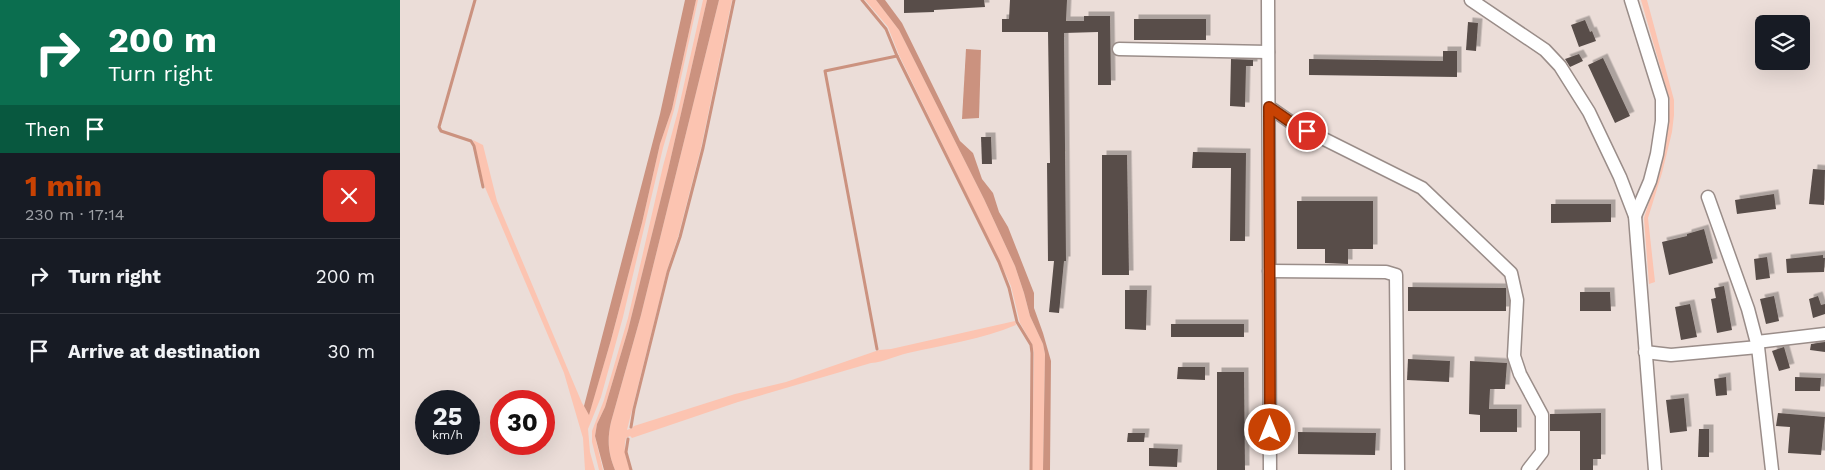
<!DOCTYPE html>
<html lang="en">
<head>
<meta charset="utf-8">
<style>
	body { margin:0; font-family:"Work Sans",sans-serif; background:#20242c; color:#f1f3f6; height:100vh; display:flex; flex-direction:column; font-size:19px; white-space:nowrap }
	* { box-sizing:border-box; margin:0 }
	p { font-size:16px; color:#9ea1a6 }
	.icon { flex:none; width:28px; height:28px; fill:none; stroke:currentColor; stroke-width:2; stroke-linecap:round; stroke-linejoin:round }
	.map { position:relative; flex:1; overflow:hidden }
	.panel { display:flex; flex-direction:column; background:#171b24; width:400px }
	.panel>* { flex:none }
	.banner { background:#0b6e4f; color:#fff; overflow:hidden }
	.controls { position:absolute; left:1355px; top:15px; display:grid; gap:10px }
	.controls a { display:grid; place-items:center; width:55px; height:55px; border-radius:8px; background:#171b24; box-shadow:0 5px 20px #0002; font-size:25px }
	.speed { position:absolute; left:15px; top:390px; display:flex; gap:10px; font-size:25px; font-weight:700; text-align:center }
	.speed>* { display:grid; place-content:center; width:65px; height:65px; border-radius:50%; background:#171b24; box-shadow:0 5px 20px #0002; line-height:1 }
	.speed small { font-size:12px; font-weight:400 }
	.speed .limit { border:8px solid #d22; background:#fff; color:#111 }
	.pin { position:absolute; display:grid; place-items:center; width:42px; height:42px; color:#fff; margin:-21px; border:2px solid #fff; border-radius:50%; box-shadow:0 1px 5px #0007 }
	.me { position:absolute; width:55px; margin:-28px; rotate:0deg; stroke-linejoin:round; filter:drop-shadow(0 0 4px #0008) }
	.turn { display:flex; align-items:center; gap:18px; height:105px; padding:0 25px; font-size:22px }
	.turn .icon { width:65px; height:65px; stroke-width:2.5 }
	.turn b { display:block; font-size:35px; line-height:42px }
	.then { display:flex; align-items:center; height:48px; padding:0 25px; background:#0003; gap:10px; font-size:19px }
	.round { display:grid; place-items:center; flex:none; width:52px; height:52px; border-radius:8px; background:#20242c }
	.head { display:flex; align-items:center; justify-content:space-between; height:85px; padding:0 25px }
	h1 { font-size:30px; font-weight:700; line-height:38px; color:#c84203 }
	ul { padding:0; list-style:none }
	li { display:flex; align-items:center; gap:15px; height:75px; padding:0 25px; border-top:1px solid #363941 }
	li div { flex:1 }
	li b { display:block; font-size:19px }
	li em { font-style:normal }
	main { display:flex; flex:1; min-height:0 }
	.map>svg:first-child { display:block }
	.green { fill:#fcc4b1 }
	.water { fill:#cb927f }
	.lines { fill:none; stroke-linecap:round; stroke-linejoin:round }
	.stream { stroke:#cb927f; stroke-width:3 }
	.building { fill:#584d49; filter:url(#shadow) }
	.minor-casing { stroke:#9a8d89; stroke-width:15 }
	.minor { stroke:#fff; stroke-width:12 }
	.route-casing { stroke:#822b02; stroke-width:12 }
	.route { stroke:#c84203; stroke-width:9 }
</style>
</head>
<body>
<main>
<section class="panel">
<div class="banner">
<div class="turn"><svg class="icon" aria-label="right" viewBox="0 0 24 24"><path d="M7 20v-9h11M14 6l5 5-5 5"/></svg><div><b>200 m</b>Turn right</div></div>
<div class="then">Then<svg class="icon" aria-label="arrive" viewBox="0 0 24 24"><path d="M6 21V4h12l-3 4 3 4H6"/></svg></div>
</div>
<div class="head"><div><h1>1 min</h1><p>230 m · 17:14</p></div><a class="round" style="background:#d93025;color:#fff"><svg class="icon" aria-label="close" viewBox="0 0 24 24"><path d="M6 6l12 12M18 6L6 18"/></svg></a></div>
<ul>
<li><svg class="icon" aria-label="right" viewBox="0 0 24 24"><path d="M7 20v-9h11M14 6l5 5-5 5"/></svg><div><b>Turn right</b></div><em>200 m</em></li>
<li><svg class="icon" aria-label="arrive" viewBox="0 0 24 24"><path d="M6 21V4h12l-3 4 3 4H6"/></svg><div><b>Arrive at destination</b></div><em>30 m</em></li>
</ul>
</section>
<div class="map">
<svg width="1425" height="470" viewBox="0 0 1425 470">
	<defs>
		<filter id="shadow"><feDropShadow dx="4.5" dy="-4.5" stdDeviation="0" flood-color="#0004"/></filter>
	</defs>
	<rect width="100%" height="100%" fill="#ebddd8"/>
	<g class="green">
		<path d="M296,0H298L274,110L263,148L223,317L201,397L188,429L190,452L195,470H185L183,438L164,373L84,185L73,140L83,145L97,201L182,403L189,414L211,340L242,223L260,144L272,109Z"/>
		<path d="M303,0H307L268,170L228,330L205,407L197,424L195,436L203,470H199L192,442V431L204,400L228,318L263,166L278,111Z"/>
		<path d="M319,0H332L301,148L278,237L267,270L227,430L232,428L234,426L335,394L386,382L479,350L491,349L615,321L616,325C582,339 544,345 508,353C495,356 484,362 471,363L338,402L232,438L230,436L226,438C223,451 226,458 230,470H215C208,453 207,440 211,422L241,315Z"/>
		<path d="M465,0H476L499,30L584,199L615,266L624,293L630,316L643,344L645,354L643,470H632L634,353L632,344L620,323L611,286L600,262L499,55L488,27Z"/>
		<path d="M1241,0H1247L1274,100V115L1272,132L1262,173L1248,218L1255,282L1249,284L1244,218L1260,168L1268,125L1270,101Z"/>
	</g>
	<g class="water">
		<path d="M285,0H296L272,109L260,144L242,223L211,340L189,415L184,406L260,114Z"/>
		<path d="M307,0H319L241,315L211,422C207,440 208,453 215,470H204L195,436L197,424L205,407L228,330L268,170Z"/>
		<path d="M476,0H485L502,23L560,141L573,153L582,179L593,193L599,212L608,227L634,293V308L643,333L651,361L650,470H643L645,354L643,344L630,316L624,293L615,266L584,199L499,30Z"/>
		<path d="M566,49L581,50L579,118L562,119Z"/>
	</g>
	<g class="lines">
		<g class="stream">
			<path d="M75,0L39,127L41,131L71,141L74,146L83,187"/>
			<path d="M462,0L486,29L497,56L599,262L609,288L617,322L631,345L632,353L631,470"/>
			<path d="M477,349L425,71L497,56"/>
			<path d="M231,427L234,409L268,272L280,237L303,148L334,0"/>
			<path d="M228,439L226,452L231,470"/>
		</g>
	</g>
	<g class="building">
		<path d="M504,0H584L585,7L534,10V12L504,13Z"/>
		<path d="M610,0H667L666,21H684V16H710L711,85H698V32L664,33L666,261H664L659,313L649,312L654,261H648L647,163H650L648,32H602V19H609Z"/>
		<rect x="734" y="19" width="72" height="21"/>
		<path d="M1185,20L1190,32L1192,31L1196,41L1179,47L1171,25Z"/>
		<path d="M1068,22L1078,23L1076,51L1066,50Z"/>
		<path d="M1043,51H1057V77L909,75V59L1043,61Z"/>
		<path d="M1179,54L1183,61L1170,67L1165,59Z"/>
		<path d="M1203,58L1230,116L1215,123L1188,65Z"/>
		<path d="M831,59L853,60V66H846L845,107L830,106Z"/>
		<path d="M581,137H591L592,164H582Z"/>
		<path d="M793,152L846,153L845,241H830L831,168H792Z"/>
		<path d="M702,155H727L729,275H702Z"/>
		<path d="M1413,169L1425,170L1424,205L1409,204Z"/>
		<path d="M1374,194L1376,209L1337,214L1335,200Z"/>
		<path d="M897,201H973V249H948V264L925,263V249H897Z"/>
		<path d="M1151,204H1211V222L1151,223Z"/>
		<path d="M1304,229L1313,263L1269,275L1262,242L1287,236V234Z"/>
		<path d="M1423,255V258H1425L1424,272L1387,273L1386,259Z"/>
		<path d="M1367,257L1370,278L1356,280L1354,259Z"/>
		<path d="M1324,286L1332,330L1317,333L1311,299L1316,298L1314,288Z"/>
		<path d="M1008,287L1106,288V311H1008Z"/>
		<path d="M725,290H747L746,330L725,329Z"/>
		<path d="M1180,292H1210L1211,311H1180Z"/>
		<path d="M1374,296L1379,321L1366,324L1360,299Z"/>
		<path d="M1418,296L1421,305L1425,304V314L1413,318L1409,299Z"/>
		<path d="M1290,304L1297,337L1281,340L1275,307Z"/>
		<rect x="771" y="324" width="73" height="13"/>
		<path d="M1425,342V352L1410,350L1411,344Z"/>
		<path d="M1384,347L1390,368L1379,371L1372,351Z"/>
		<path d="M1008,359L1050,361L1049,382L1007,380Z"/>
		<path d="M1070,361L1107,363L1105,389H1090L1089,409H1117V432H1080V415L1069,414Z"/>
		<path d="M778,367H805V380L777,379Z"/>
		<path d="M817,372H844L845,470H817Z"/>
		<path d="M1326,377L1327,395L1316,396L1314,379Z"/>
		<path d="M1395,377L1421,378L1420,391H1395Z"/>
		<path d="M1284,398L1287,431L1270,433L1266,400Z"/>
		<path d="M1201,413V459H1193V470H1180V431H1150V414Z"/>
		<path d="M1378,413L1425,417L1421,455L1388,453L1390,427L1376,426Z"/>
		<path d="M1299,429H1309V457H1298Z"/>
		<path d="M898,432L976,433L975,455L898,454Z"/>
		<path d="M728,433H745L744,442H727Z"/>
		<path d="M749,448L778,449L777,467L749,466Z"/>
	</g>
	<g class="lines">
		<defs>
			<g id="minor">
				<path d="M868,0L870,470"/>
				<path d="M1071,0L1145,50L1160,66L1189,112L1220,177L1235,216L1255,470"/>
				<path d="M1231,0L1262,99V121L1257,154L1250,181L1235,216"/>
				<path d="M719,49L868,52"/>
				<path d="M869,107L892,123L1022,188L1111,273L1117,300L1114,356L1120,374L1142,415V452L1128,470"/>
				<path d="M1308,197L1348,309L1358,347L1372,470"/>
				<path d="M869,271L986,272L996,275L998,470"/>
				<path d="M1357,342L1425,334"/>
				<path d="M1245,352L1271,355L1358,347"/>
			</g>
		</defs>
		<use href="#minor" class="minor-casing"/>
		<use href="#minor" class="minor"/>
	</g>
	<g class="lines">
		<defs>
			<path id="route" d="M870,430L869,107L892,123L907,131"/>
		</defs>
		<use href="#route" class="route-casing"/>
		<use href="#route" class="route"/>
	</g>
</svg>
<div class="controls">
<a><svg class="icon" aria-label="layers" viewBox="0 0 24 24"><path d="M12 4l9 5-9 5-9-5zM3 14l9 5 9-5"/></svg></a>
</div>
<div class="speed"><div>25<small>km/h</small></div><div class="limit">30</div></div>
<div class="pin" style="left:907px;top:131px;background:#d93025"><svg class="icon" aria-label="arrive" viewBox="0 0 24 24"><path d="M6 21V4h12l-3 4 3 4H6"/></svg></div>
<svg class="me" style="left:870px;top:430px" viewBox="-20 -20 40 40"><circle r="17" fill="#c84203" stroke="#fff" stroke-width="3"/><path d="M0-11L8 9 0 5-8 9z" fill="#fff"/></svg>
</div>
</main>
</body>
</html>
